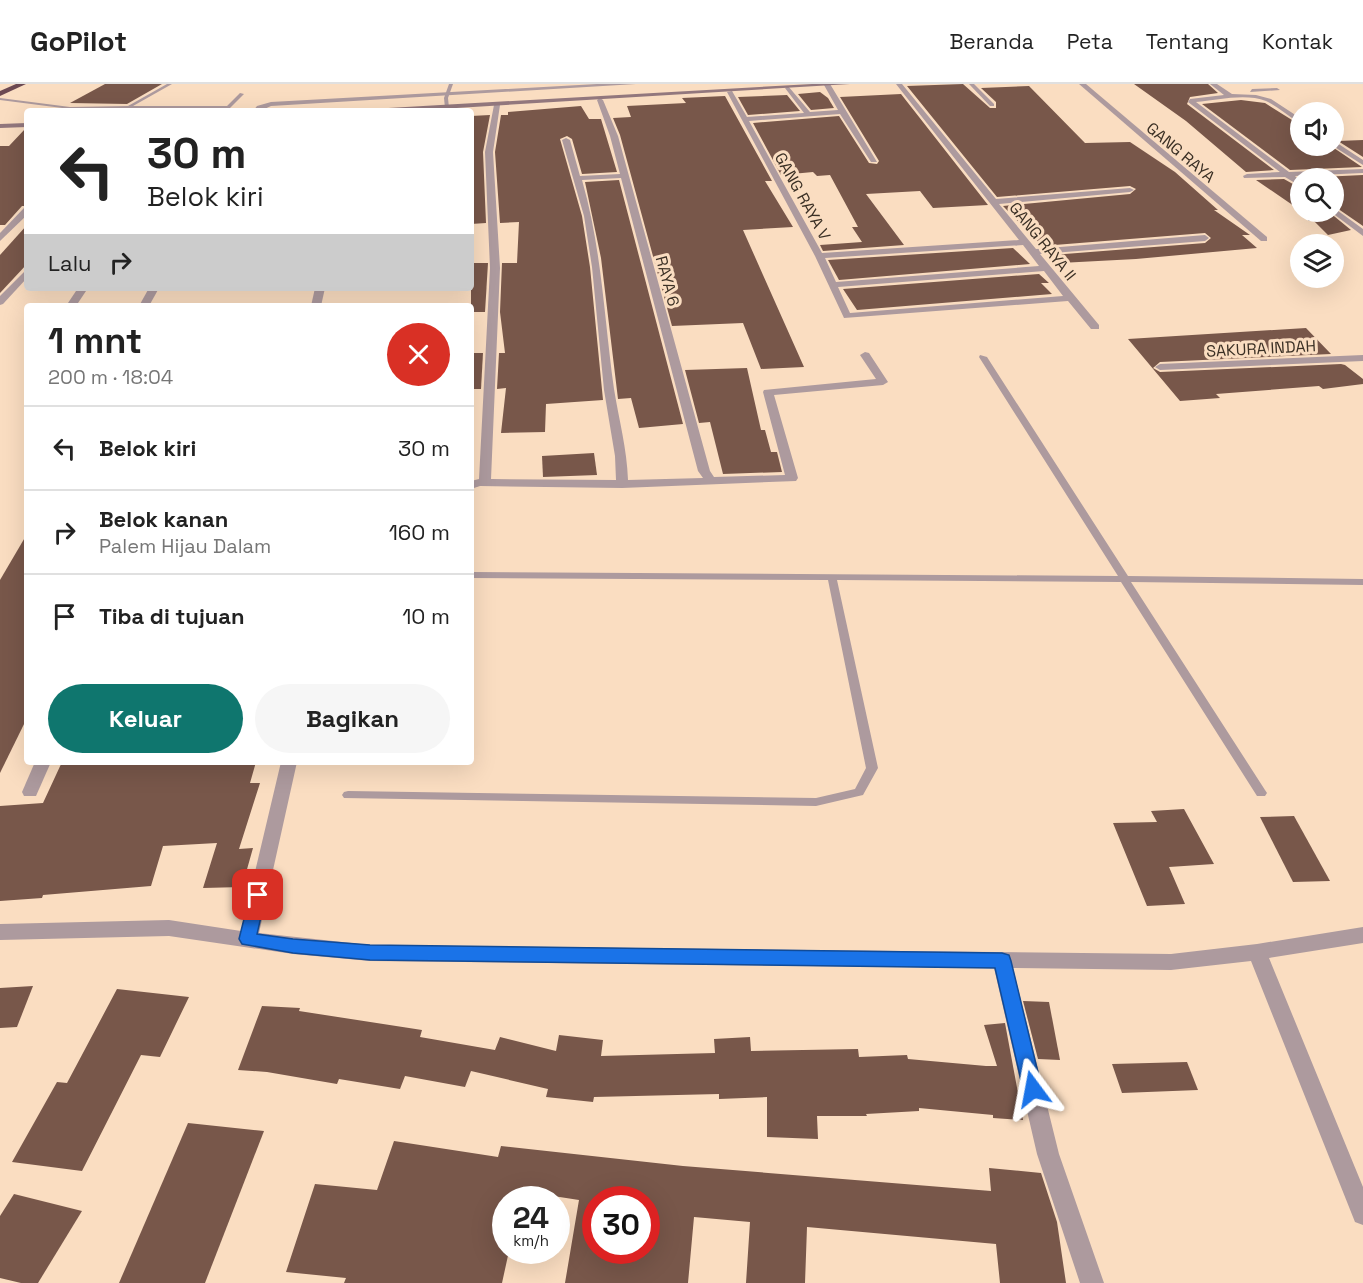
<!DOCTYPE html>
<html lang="id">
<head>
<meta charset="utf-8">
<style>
	body { margin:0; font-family:"Space Grotesk",sans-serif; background:#f6f6f6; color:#222; height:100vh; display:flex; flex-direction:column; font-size:22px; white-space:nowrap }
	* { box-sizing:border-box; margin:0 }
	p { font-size:20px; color:#767676 }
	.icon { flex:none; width:33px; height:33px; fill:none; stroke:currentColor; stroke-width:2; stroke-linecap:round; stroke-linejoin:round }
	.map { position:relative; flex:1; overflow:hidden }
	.panel { position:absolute; left:24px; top:219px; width:450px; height:462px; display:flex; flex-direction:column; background:#fff; border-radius:6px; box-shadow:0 6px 24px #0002 }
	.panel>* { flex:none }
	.banner { position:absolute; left:24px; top:24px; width:450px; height:183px; border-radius:6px; box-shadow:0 6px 24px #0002; background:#fff; color:#222; overflow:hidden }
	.buttons { position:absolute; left:1290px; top:18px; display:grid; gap:12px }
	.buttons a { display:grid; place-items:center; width:54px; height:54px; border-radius:50%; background:#fff; box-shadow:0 6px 24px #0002; font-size:30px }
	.speed { position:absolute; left:492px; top:1102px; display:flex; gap:12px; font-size:30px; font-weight:700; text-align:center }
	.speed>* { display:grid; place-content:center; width:78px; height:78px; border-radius:50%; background:#fff; box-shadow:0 6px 24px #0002; line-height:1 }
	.speed small { font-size:15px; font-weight:400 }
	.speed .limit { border:9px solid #d22; background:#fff; color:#111 }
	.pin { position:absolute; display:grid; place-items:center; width:51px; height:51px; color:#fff; margin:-26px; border-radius:12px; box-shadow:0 3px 9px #0006 }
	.me { position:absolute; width:66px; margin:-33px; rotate:347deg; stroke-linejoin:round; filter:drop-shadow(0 0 4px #0008) }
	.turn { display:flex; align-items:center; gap:21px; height:126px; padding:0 24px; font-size:27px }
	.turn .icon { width:78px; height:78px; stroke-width:2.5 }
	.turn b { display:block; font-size:42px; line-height:51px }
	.then { display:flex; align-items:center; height:57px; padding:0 24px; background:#0003; gap:12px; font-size:22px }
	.round { display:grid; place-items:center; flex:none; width:63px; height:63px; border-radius:32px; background:#f6f6f6 }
	.overview { display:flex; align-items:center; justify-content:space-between; height:102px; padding:0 24px }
	h1 { font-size:36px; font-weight:800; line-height:45px }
	.action { display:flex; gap:12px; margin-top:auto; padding:12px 24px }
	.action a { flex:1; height:69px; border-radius:36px; background:#0f766e; color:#fff; font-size:24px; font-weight:800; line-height:69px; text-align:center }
	.action a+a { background:#f6f6f6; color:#222 }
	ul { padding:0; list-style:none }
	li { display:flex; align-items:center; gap:18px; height:84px; padding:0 24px; border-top:2px solid #e0e0e0 }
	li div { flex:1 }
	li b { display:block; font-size:22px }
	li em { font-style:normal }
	header { display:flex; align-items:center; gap:36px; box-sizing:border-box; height:84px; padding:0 30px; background:#fff; border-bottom:2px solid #e0e0e0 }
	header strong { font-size:28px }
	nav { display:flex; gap:33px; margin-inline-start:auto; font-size:21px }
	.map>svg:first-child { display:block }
	.building { fill:#78574a; fill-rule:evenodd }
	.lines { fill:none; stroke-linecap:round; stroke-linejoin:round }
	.lane { fill:#ad9a9e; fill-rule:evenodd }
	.street { fill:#ad9a9e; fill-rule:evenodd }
	.secondary { fill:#92777d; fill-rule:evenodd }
	.highway { fill:#6c4952; fill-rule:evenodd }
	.route { fill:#1a73e8; stroke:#114b97; stroke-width:1.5 }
	.labels { text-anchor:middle; stroke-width:6; stroke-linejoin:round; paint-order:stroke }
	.far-street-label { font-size:16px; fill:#3b3025; stroke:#faddc1 }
</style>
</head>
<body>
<header>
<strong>GoPilot</strong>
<nav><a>Beranda</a><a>Peta</a><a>Tentang</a><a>Kontak</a></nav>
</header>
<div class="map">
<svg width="1363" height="1199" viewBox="0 0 1363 1199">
	<rect width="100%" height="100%" fill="#faddc1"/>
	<g class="building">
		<path d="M105,0H162L127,20L70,19Z"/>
		<path d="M963,0L990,24H996V18L981,4L1029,2L1085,59L1130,58L1175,88L1218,126H1214L1250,151H1242L1257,164L1136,175L1060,179L1052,171L1205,159L1211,154L1205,149L1042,162L1003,122L1130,110L1136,105L1130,102L997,113L907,2Z"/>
		<path d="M1134,0H1208L1218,9L1190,13L1187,20L1274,86L1246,88L1186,37Z"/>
		<path d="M820,8L828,14L834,24L811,26L798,10Z"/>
		<path d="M901,10L988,121L933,124L920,107L866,110L904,161L823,167L820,161L862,158L852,143H858L830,91L817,92L813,88L781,91L753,39L839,32L869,79L877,80L879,77L840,13Z"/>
		<path d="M787,11L800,27L748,31L738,13Z"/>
		<path d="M725,12L772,97H765L793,143L743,146L804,283L761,285L743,239L672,242L620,51L613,34L631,33L627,22L686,19L682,14Z"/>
		<path d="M1241,16L1265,19L1300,41V62H1331L1362,83L1290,86L1202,20Z"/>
		<path d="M581,22L589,35H601L617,88L582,90L572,55L567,52L560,55L582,132L590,183L603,316L546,320L545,348L501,349L506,304L497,305L499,269H505L500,228L502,179H517L519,138L500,139L495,68L501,31H508V28Z"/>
		<path d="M490,31L483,68L486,139L471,140V32Z"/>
		<path d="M25,45H27V122H22L5,141H0V62H9Z"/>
		<path d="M1363,56V73L1338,57Z"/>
		<path d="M1363,91V142L1334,122V94H1300Z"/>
		<path d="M1284,95L1300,104V128H1329L1351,146L1328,151L1314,137H1309L1294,122L1256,96Z"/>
		<path d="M619,96L683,340L639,344L631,314L618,315L601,174L585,98Z"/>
		<path d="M27,141V180L0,209V171Z"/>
		<path d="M1013,164L1030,180L839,196L828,176Z"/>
		<path d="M471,179H488L485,228H471Z"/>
		<path d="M1039,190L1049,199H1041L1052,210L857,226L843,205Z"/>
		<path d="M1306,244L1331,270L1160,278L1153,284L1160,288L1341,280L1345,281L1363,295V300L1323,305L1319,302L1216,310L1220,314L1180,317L1128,255Z"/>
		<path d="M471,269H483L481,305H471Z"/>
		<path d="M747,284L761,346H765L771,368H777L782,388L723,390L710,338L699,339L685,286Z"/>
		<path d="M594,369L597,391L543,393L542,372Z"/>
		<path d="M27,450V634L0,689V496Z"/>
		<path d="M62,678H256L250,699H260L239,765L253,764L242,803L203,804L217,759L163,762L151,802L43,811L42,814L0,817V722L43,719Z"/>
		<path d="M1184,725L1214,780L1169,783L1185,820L1147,822L1113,739L1157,738L1151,727Z"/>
		<path d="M1294,732L1330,797L1293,798L1260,733Z"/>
		<path d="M33,902L17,943L0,944V904Z"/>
		<path d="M117,905L189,913L160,973L141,971L82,1087L12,1078L57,998L67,999Z"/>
		<path d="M1023,917L1049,918L1060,976L1038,975Z"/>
		<path d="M262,922L300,924L299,927L422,946L420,953L495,966L500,953L556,967L559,951L603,956L601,972L715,969L714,955L750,953L751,967L858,965L859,973L907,971L908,975L986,982H997L984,941L1005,939L1023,1036L993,1034V1031L919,1024V1027L866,1030L867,1032H817L818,1055L767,1053V1013L719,1015V1010L594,1013L593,1018L546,1013L548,1005L471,987L465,1003L405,992L400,1005L339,995L337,1000L267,988L238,986Z"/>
		<path d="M1187,978L1198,1006L1122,1009L1112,980Z"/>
		<path d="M188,1039L264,1047L205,1199H119Z"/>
		<path d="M394,1057L498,1073L501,1062L683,1082L991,1107L989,1084L1041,1089L1057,1138L1066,1199H1000L996,1160L807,1143L805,1199H746L750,1138L694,1133L688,1199H565L579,1116L521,1107L520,1116H506V1167H509L502,1199H344L346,1194L286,1188L315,1100L377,1106ZM596,1116H646V1167H596Z"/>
		<path d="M14,1110L82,1127L38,1199H21L0,1194V1132Z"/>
	</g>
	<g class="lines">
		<g class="lane">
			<path d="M167,0H172L133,22H227L240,9L244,10L227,27H223L224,24L70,25L0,16V14L70,23L128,22Z"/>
			<path d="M449,0H453L448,14L449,24L447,25L445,24L444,14Z"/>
			<path d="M969,0H974L994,20V22H990Z"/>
			<path d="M980,271L987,273L1128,492L1363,495V501L1131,498L1265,706L1267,709L1265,712H1257L1121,498L837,496L878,684L863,711L816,722L344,714L342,711L344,708L348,707L816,714L855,705L866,684L828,496L471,494V488L1118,492L979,273Z"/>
		</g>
		<g class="street">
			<path d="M597,0H636L271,22L260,27H253L257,22L271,18Z"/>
			<path d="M830,0L877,78H871L840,30L749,37L822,169L1019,156L896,0H902L996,115L1130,104L1134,106L1130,108L999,120L1036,165L1205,151L1209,154L1205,157L1040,170L1099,241V245H1091L1068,217L844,234L815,172L727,8L732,7L747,33L804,29L785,4L788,2L810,28L838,26L824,1ZM1023,161L1039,182L836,198L825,174ZM1044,187L1063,212L850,229L838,203Z"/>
			<path d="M1079,0H1086L1267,153V157H1261Z"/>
			<path d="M1210,0H1217L1232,10L1256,11L1271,15L1300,34V39L1298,38C1288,32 1277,22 1266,17C1246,9 1217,16 1196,18L1289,88L1363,85V89L1295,92L1300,97V102L1285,93L1244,94L1243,92L1247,90L1280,88L1188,18L1190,15L1224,11Z"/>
			<path d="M1252,5L1277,4L1280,6L1250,8Z"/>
			<path d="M600,14L603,16L618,52L710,387L714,393L785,391L763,308L764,306L876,295L860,271L865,268L869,269L888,298L883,301L774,311L798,394L796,397L622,404L480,402L471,405V397L479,395L490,184L485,68L494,21L497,19L500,21L493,68L500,184L491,395L616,396L615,372L604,306L592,183L584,132L562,56L566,54L570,56L580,92L620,90L610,52L597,16ZM621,94L698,387L703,394L628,396C627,365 619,336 614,305C604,234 602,166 582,96Z"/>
			<path d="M1334,57L1363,76V81L1333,62Z"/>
			<path d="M24,124H27V131L0,157V149Z"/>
			<path d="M1334,124L1363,145V152L1331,128H1334Z"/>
			<path d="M27,185V194L3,220L0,221V212Z"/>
			<path d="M78,204H88L76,222H66Z"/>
			<path d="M149,204H159L149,222H139Z"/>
			<path d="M315,204H325L321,222H311Z"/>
			<path d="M1363,271V277L1160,286L1155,283L1160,280Z"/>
			<path d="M35,678H51L36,712H24L22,708Z"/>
			<path d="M281,678H297L259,849L370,861L1171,870L1257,860L1363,843V859L1269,874L1363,1103V1141L1355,1138L1251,877L1171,886L1013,884L1059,1070L1104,1199H1080L1037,1070L994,884L370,877L293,870L169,852L0,856V840L169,836L241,847Z"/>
		</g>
		<g class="secondary">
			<path d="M812,0H850L407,27H368L371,25Z"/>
			<path d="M27,39V43L0,44V40Z"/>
		</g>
		<path class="highway" d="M16,0H26L0,12V7Z"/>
	</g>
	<path class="route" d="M258,804L264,806L266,811L257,850L293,855L370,861L1002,869L1009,871L1011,877L1042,1005L1039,1011L1033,1014L1026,1011L1023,1005L995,884L370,876L293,869L242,860L239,855L250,811L252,806Z"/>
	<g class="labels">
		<g class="far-street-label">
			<text transform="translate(1181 68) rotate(40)" y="6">GANG RAYA</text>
			<text transform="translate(803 112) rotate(61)" y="6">GANG RAYA V</text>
			<text transform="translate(1043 157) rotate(51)" y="6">GANG RAYA II</text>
			<text transform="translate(668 197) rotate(75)" y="6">RAYA 6</text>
			<text transform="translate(1261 264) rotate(-3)" y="6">SAKURA INDAH</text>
		</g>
	</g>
</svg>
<div class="buttons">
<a><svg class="icon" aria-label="sound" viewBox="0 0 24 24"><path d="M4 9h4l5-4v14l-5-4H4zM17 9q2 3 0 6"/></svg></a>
<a><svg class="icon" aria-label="search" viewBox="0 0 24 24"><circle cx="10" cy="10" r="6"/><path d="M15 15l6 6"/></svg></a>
<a><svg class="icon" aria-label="layers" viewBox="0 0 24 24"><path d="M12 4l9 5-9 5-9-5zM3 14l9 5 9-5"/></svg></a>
</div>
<div class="speed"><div>24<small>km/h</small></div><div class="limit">30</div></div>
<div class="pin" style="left:258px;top:811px;background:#d93025"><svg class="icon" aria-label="arrive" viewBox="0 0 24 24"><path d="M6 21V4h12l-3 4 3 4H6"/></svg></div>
<svg class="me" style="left:1033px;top:1005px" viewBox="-20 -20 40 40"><path d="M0-17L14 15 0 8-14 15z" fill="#1a73e8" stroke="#fff" stroke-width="4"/></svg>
<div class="banner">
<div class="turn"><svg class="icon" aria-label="left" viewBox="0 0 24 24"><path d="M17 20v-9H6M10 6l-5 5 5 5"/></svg><div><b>30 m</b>Belok kiri</div></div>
<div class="then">Lalu<svg class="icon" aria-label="right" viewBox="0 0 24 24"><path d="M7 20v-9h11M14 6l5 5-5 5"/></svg></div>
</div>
<section class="panel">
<div class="overview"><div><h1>1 mnt</h1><p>200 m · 18:04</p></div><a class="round" style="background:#d93025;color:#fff"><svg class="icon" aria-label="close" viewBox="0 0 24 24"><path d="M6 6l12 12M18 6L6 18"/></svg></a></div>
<ul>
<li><svg class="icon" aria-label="left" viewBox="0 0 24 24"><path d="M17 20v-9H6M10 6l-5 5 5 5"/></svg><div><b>Belok kiri</b></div><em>30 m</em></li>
<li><svg class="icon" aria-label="right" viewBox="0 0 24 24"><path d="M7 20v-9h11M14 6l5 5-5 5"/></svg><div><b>Belok kanan</b><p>Palem Hijau Dalam</p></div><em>160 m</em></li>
<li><svg class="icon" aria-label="arrive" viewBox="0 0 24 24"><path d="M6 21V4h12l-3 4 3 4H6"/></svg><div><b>Tiba di tujuan</b></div><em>10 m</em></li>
</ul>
<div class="action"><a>Keluar</a><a>Bagikan</a></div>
</section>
</div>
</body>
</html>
